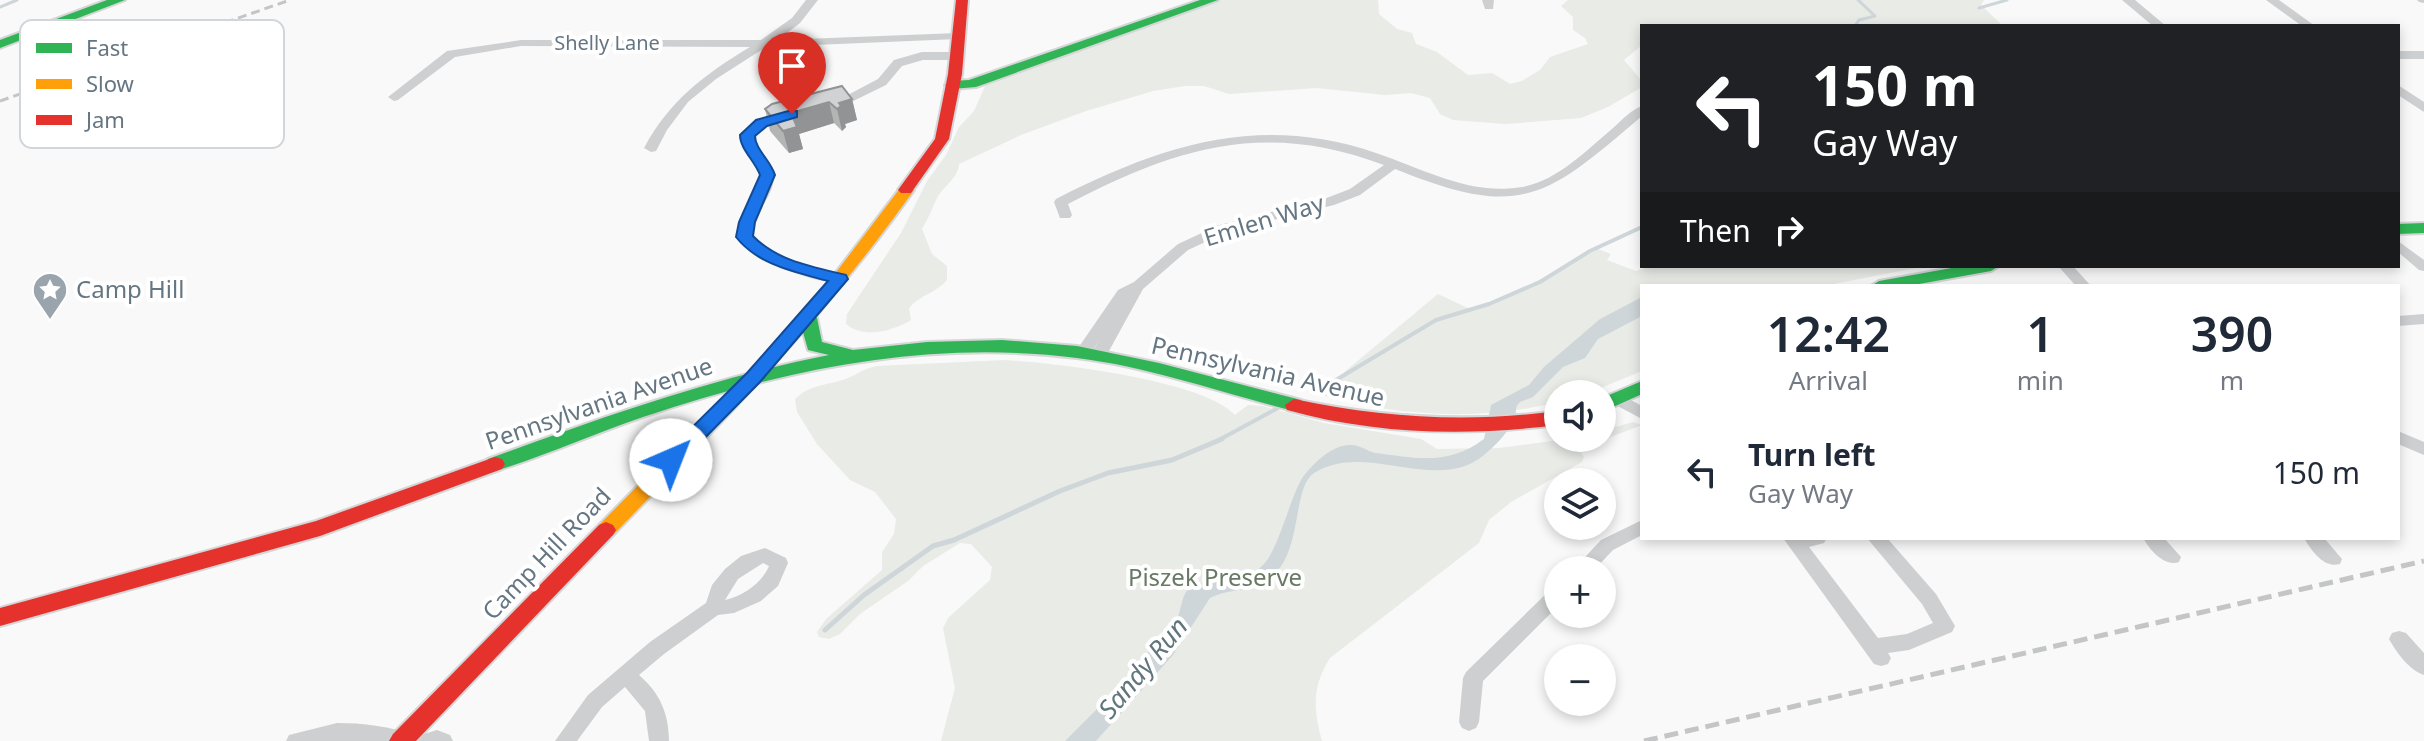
<!DOCTYPE html>
<html lang="en">
<head>
<meta charset="utf-8">
<style>
	body { margin:0; font-family:"Noto Sans",sans-serif; background:#f6f6f7; color:#1f2937; height:100vh; display:flex; flex-direction:column; font-size:30px; white-space:nowrap }
	* { box-sizing:border-box; margin:0 }
	p { font-size:26px; color:#747a83 }
	.icon { flex:none; width:44px; height:44px; fill:none; stroke:currentColor; stroke-width:2; stroke-linecap:round; stroke-linejoin:round }
	.map { position:relative; flex:1; overflow:hidden }
	.sheet { position:absolute; left:1640px; top:284px; width:760px; height:256px; display:flex; flex-direction:column; background:#fff; border-radius:0px; box-shadow:0 4px 12px #0003 }
	.sheet>* { flex:none }
	.hud { position:absolute; left:1640px; top:24px; width:760px; height:244px; border-radius:0px; box-shadow:0 4px 12px #0003; background:#202124; color:#fff; overflow:hidden }
	.fabs { position:absolute; left:1544px; top:380px; display:grid; gap:16px }
	.fabs a { display:grid; place-items:center; width:72px; height:72px; border-radius:50%; background:#fff; box-shadow:0 4px 12px #0003; font-size:40px }
	.pin { position:absolute; display:grid; place-items:center; width:68px; height:68px; color:#fff; margin:-82px -34px; border-radius:50% 50% 50% 0; rotate:-45deg; box-shadow:0 0 8px #0007 }
	.pin .icon { rotate:45deg }
	.me { position:absolute; width:88px; margin:-44px; rotate:44deg; stroke-linejoin:round; filter:drop-shadow(0 0 6px #0008) }
	.turn { display:flex; align-items:center; gap:28px; height:168px; padding:0 40px; font-size:36px }
	.turn .icon { width:104px; height:104px; stroke-width:2.5 }
	.turn b { display:block; font-size:56px; line-height:68px }
	.then { display:flex; align-items:center; height:76px; padding:0 40px; background:#0003; gap:16px; font-size:30px }
	.eta { display:flex; justify-content:space-evenly; align-items:center; height:136px; text-align:center }
	.eta b { font-size:48px; font-weight:600; line-height:56px }
	ul { padding:0; list-style:none }
	li { display:flex; align-items:center; gap:24px; height:104px; padding:0 40px }
	li div { flex:1 }
	li b { display:block; font-size:30px }
	li em { font-style:normal }
	.map>svg:first-child { display:block }
	.green { fill:#e8ebe6 }
	.water { fill:#ced6d9 }
	.lines { fill:none; stroke-linecap:round; stroke-linejoin:round }
	.stream-far2 { stroke:#ced6d9; stroke-width:3 }
	.stream-far1 { stroke:#ced6d9; stroke-width:4 }
	.stream { stroke:#ced6d9; stroke-width:5 }
	.fast-casing { stroke:#d5d6d7; stroke-width:4 }
	.slow-casing { stroke:#d5d6d7; stroke-width:4 }
	.jam-casing { stroke:#d5d6d7; stroke-width:4 }
	.street { fill:#cecfd0; fill-rule:evenodd }
	.fast { fill:#30b455; fill-rule:evenodd }
	.slow { fill:#ff9f0a; fill-rule:evenodd }
	.jam { fill:#e5322d; fill-rule:evenodd }
	.rail-far1 { stroke:#c3c5c6; stroke-width:3; stroke-dasharray:9 5; stroke-linecap:butt }
	.rail { stroke:#c3c5c6; stroke-width:5; stroke-dasharray:14 7; stroke-linecap:butt }
	.wall { fill:#b3b5b5 }
	.shaded-wall { fill:#929394 }
	.building { fill:#d0d2d3; stroke:#929394; stroke-width:2 }
	.route { fill:#1a73e8; stroke:#114b97; stroke-width:2 }
	.labels { text-anchor:middle; stroke-width:8; stroke-linejoin:round; paint-order:stroke }
	.far-street-label { font-size:20px; fill:#657683; stroke:#fff }
	.street-label { font-size:24px; fill:#657683; stroke:#fff }
	.poi-label { font-size:24px; fill:#657683; stroke:#fff; text-anchor:start }
	.park-label { font-size:24px; fill:#687a64; stroke:#fff }
	.water-label { font-size:26px; font-style:italic; fill:#60757c; stroke:#fff }
	.key { fill:#fff; stroke:#d1d6da; stroke-width:2 }
	.key-label { font-size:22px; fill:#657683 }
</style>
</head>
<body>
<div class="map">
<svg width="2424" height="741" viewBox="0 0 2424 741">
	<rect width="100%" height="100%" fill="#f9f9f9"/>
	<g class="green">
		<path d="M1218,0H1378L1379,14L1397,29L1412,33L1416,44L1437,52L1468,75L1492,73L1510,84L1522,81L1540,70L1550,57L1588,44L1585,38L1573,30V17L1561,6L1568,0H1984L1981,5L2003,26H1642V45L1624,60L1642,81V87L1608,107L1581,118L1506,124L1453,120L1440,114L1430,98L1411,93L1385,95L1317,88L1229,94L1204,86H1185L1153,91L1086,111L1021,135L959,164C958,178 944,186 937,198C932,209 928,219 922,229L932,254L947,266V280C936,293 920,295 909,308L911,320C893,331 864,339 846,324L847,314L901,233L927,181L946,155L959,127L974,111L985,86Z"/>
		<path d="M1598,249L1611,254L1607,260L1636,271L1650,266H1926L1823,286H1642V371L1586,394H1558V402C1478,422 1396,416 1318,394L1438,294L1472,310L1495,303Z"/>
		<path d="M1005,360C1055,363 1203,380 1235,415L1248,405L1263,406L1324,423L1421,439L1437,449L1499,448L1574,438H1602V431L1633,422L1642,425L1579,449L1584,457L1582,462L1511,502L1489,520L1479,543L1330,658C1312,686 1313,709 1322,741H1096L1125,707L1112,691L1091,718L1065,741H941L955,688L943,628L948,618L990,580L992,567L971,544L960,543L923,566L908,581L860,614L840,634L829,639L819,637L817,632L826,619L882,570V552L894,534L896,519L875,492L850,480L817,444L797,412L795,399C812,383 828,386 848,378C858,374 865,368 877,366Z"/>
	</g>
	<path class="water" d="M1642,297V316L1598,339L1585,358L1563,367L1533,397L1520,402C1514,408 1517,410 1515,417C1510,431 1495,446 1484,455C1437,495 1365,440 1314,473C1292,487 1303,551 1272,576C1250,594 1231,587 1210,598L1173,655L1096,741H1065L1142,664C1148,645 1166,637 1176,621C1183,609 1180,590 1195,585C1220,576 1242,588 1264,564C1278,549 1290,500 1301,480C1311,465 1332,444 1351,445C1360,445 1367,451 1375,453C1416,458 1449,466 1484,439L1491,405L1529,385L1544,367L1600,319Z"/>
	<g class="lines">
		<g class="stream-far2">
			<path d="M0,7L17,0"/>
			<path d="M1979,8L2007,0"/>
			<path d="M1855,26L1859,20L1875,16L1858,0"/>
		</g>
		<g class="stream-far1">
			<path d="M1316,392L1436,320L1489,304L1540,282L1590,251L1642,227"/>
			<path d="M1217,441L1278,408"/>
		</g>
		<path class="stream" d="M825,630L864,595L933,546L954,540L1060,491L1108,473L1172,460L1222,439"/>
		<defs>
			<g id="fast">
				<path d="M107,0H125L0,48V40Z"/>
				<path d="M1200,0H1218L976,87L952,89L945,85L952,81L969,80Z"/>
				<path d="M2424,223V233L2398,234V224Z"/>
				<path d="M1963,266H1999L1991,271L1908,286H1871L1879,281Z"/>
				<path d="M808,312L817,318L822,342L853,350L927,342L1002,340L1077,346L1159,363L1301,400L1303,405L1294,411C1222,393 1150,367 1077,358C928,339 783,370 643,417C593,434 545,456 495,471L488,469L485,464L488,459C600,418 712,378 829,355L808,350L799,318Z"/>
				<path d="M1642,381V394L1602,412V398Z"/>
			</g>
			<path id="slow" d="M906,185L914,190C825,316 720,425 613,535L606,538L599,535L596,530L599,525L748,374L834,275L901,187Z"/>
			<g id="jam">
				<path d="M956,0H968L962,74L949,139L911,193H901L898,190L935,139L948,74Z"/>
				<path d="M1294,399C1383,418 1468,423 1558,411V425C1468,436 1376,435 1287,410L1285,405Z"/>
				<path d="M495,457L502,459L505,464L502,469L320,536L0,626V608L316,521Z"/>
				<path d="M606,522L613,525L616,530L613,535L416,741H389L393,734L599,525Z"/>
			</g>
		</defs>
		<use href="#fast" class="fast-casing"/>
		<use href="#slow" class="slow-casing"/>
		<use href="#jam" class="jam-casing"/>
		<g class="street">
			<path d="M806,0H818L800,23L778,40L958,33L964,36L958,39L766,47L716,79L688,102L667,130L656,151L651,152L644,148C669,101 705,74 750,47L521,46L455,57L398,100L394,101L388,97L447,51L521,40H761L792,18Z"/>
			<path d="M1482,0H1494L1493,9H1485Z"/>
			<path d="M2122,0H2135L2166,26H2153Z"/>
			<path d="M2266,0H2279L2315,26H2302Z"/>
			<path d="M2417,0H2424V3L2419,2Z"/>
			<rect x="2398" y="51" width="26" height="8"/>
			<path d="M922,52H956L962,56L956,60H923L902,66L886,85L837,109H829L827,106L878,79L894,60Z"/>
			<path d="M2398,85L2424,102V112L2398,95Z"/>
			<path d="M1642,106V116C1545,199 1521,220 1395,169L1360,195L1334,205L1229,231L1188,250L1143,289L1104,360L1098,361L1090,356L1100,339L1088,358L1082,359L1074,354L1118,290L1134,282L1178,244L1219,225L1324,199L1350,189L1384,165C1265,120 1177,147 1068,204L1072,215L1070,218H1060L1054,202L1056,199C1162,145 1259,113 1376,153C1424,169 1470,196 1522,187C1557,181 1587,150 1613,128C1622,120 1631,110 1642,106Z"/>
			<path d="M787,111L793,115L791,118L765,126L754,136C757,151 774,161 774,176C774,197 753,214 751,236L780,256L845,276L847,279L845,282C818,287 754,259 737,237C739,214 760,196 760,176C760,160 743,150 741,135L757,120Z"/>
			<path d="M2398,241L2424,260V271L2419,270L2398,252Z"/>
			<path d="M2058,266H2073L2091,286H2076Z"/>
			<path d="M2424,314V324L2398,326V316Z"/>
			<path d="M1618,393L1642,406V419L1612,403L1610,399Z"/>
			<path d="M2398,431L2424,442V455L2398,444Z"/>
			<path d="M1642,520V535L1613,550L1594,570H1573L1601,540Z"/>
			<path d="M1783,538H1827L1824,543L1809,547L1878,638L1907,634L1933,623L1922,604L1867,538H1887L1936,594L1955,626L1952,632L1909,650L1888,653L1891,658L1888,664L1881,666L1874,664Z"/>
			<path d="M2143,538H2164L2181,557L2179,562C2164,567 2150,550 2143,538Z"/>
			<path d="M2304,538H2324L2342,559L2340,564C2324,569 2311,550 2304,538Z"/>
			<path d="M765,548L786,558L788,563L778,586L761,601L734,613L718,615L664,654L639,675C660,693 669,714 669,741H649L645,711L625,687L602,707L577,741H555L588,695L650,642L706,603L712,585L725,569L741,556ZM763,563L769,566C762,583 743,596 725,600L738,579Z"/>
			<path d="M1558,586V606L1483,681L1479,722L1476,728L1469,731L1462,728L1459,722L1463,678L1466,672L1551,589Z"/>
			<path d="M2399,631L2406,633L2424,653V675C2410,671 2396,652 2389,639L2392,633Z"/>
			<path d="M337,723C363,723 389,726 412,735L415,741H286L289,735Z"/>
			<path d="M437,730L450,735L453,741H418L421,735Z"/>
		</g>
		<use href="#fast" class="fast"/>
		<use href="#slow" class="slow"/>
		<use href="#jam" class="jam"/>
		<path class="rail-far1" d="M0,101L290,0"/>
		<path class="rail" d="M1644,741L2424,561"/>
	</g>
	<path class="wall" d="M852,99L857,120L845,124L846,127L842,131L834,123L799,134L803,149L789,153L770,131L765,109Z"/>
	<g class="shaded-wall">
		<path d="M852,99L857,120L845,124L846,127L842,131L837,109L839,103Z"/>
		<path d="M829,102L834,123L799,134L803,149L789,153L783,131L791,113Z"/>
	</g>
	<path class="building" d="M842,86L852,99L839,103L841,106L837,109L829,102L791,113L797,127L783,131L765,109L772,104Z"/>
	<path class="route" d="M792,110L797,111V117L767,126L755,136C755,149 771,161 775,175L755,222L753,236C777,261 813,267 846,275L848,279L760,382L678,465H664L661,460L664,455L747,373L828,281C795,272 758,265 736,237L739,222L760,175C755,161 740,149 740,135L756,120Z"/>
	<defs>
		<symbol id="sight-pin" viewBox="-11 -11 22 30"><path d="M0 17L-7.5 6A9.5 9.5 0 1 1 7.5 6Z" fill="#99a4ac" stroke="#fff"/><path d="M0-6L1.8-2.2L6-1.7L2.9 1.2L3.7 5.4L0 3.3L-3.7 5.4L-2.9 1.2L-6-1.7L-1.8-2.2Z" fill="#fff"/></symbol>
	</defs>
	<g fill-rule="evenodd">
		<use href="#sight-pin" x="30" y="270" width="40" height="54"/>
	</g>
	<g class="labels">
		<g class="far-street-label">
			<text x="607" y="50">Shelly Lane</text>
		</g>
		<g class="street-label">
			<text transform="translate(1264 221) rotate(-17)" y="8">Emlen Way</text>
			<text transform="translate(1268 372) rotate(13)" y="8">Pennsylvania Avenue</text>
			<text transform="translate(599 404) rotate(-19)" y="8">Pennsylvania Avenue</text>
			<text transform="translate(547 554) rotate(-46)" y="8">Camp Hill Road</text>
		</g>
		<g class="poi-label">
			<text x="76" y="298">Camp Hill</text>
		</g>
		<g class="park-label">
			<text x="1215" y="586">Piszek Preserve</text>
		</g>
		<g class="water-label">
			<text transform="translate(1143 668) rotate(-50)" y="9">Sandy Run</text>
		</g>
	</g>
	<rect x="20" y="20" width="264" height="128" rx="12" class="key"/>
	<rect x="36" y="43" width="36" height="10" fill="#30b455"/>
	<rect x="36" y="79" width="36" height="10" fill="#ff9f0a"/>
	<rect x="36" y="115" width="36" height="10" fill="#e5322d"/>
	<g class="key-label">
		<text x="86" y="56">Fast</text>
		<text x="86" y="92">Slow</text>
		<text x="86" y="128">Jam</text>
	</g>
</svg>
<div class="fabs">
<a><svg class="icon" aria-label="sound" viewBox="0 0 24 24"><path d="M4 9h4l5-4v14l-5-4H4zM17 9q2 3 0 6"/></svg></a>
<a><svg class="icon" aria-label="layers" viewBox="0 0 24 24"><path d="M12 4l9 5-9 5-9-5zM3 14l9 5 9-5"/></svg></a>
<a>+</a>
<a>−</a>
</div>
<div class="pin" style="left:792px;top:114px;background:#d93025"><svg class="icon" aria-label="arrive" viewBox="0 0 24 24"><path d="M6 21V4h12l-3 4 3 4H6"/></svg></div>
<svg class="me" style="left:671px;top:460px" viewBox="-20 -20 40 40"><circle r="19" fill="#fff"/><path d="M0-13L10 11 0 6-10 11z" fill="#1a73e8"/></svg>
<div class="hud">
<div class="turn"><svg class="icon" aria-label="left" viewBox="0 0 24 24"><path d="M17 20v-9H6M10 6l-5 5 5 5"/></svg><div><b>150 m</b>Gay Way</div></div>
<div class="then">Then<svg class="icon" aria-label="right" viewBox="0 0 24 24"><path d="M7 20v-9h11M14 6l5 5-5 5"/></svg></div>
</div>
<section class="sheet">
<div class="eta">
<div><b>12:42</b><p>Arrival</p></div>
<div><b>1</b><p>min</p></div>
<div><b>390</b><p>m</p></div>
</div>
<ul>
<li><svg class="icon" aria-label="left" viewBox="0 0 24 24"><path d="M17 20v-9H6M10 6l-5 5 5 5"/></svg><div><b>Turn left</b><p>Gay Way</p></div><em>150 m</em></li>
</ul>
</section>
</div>
</body>
</html>
